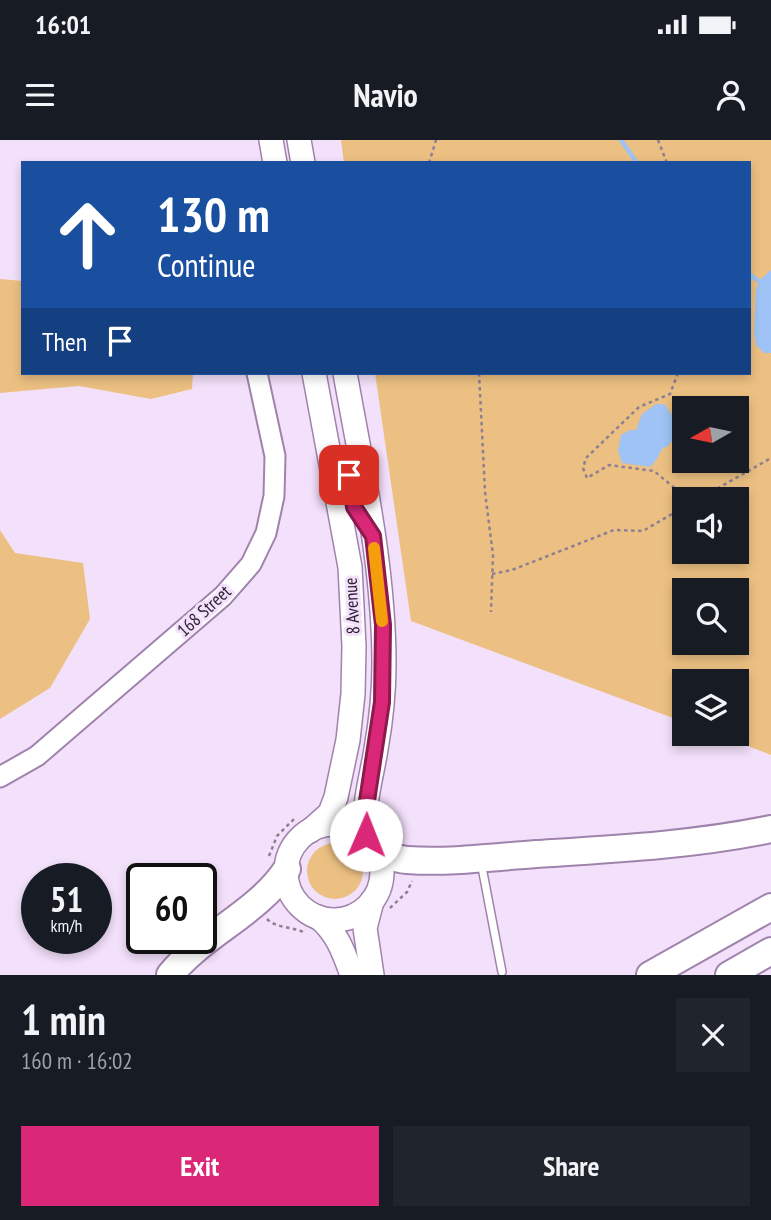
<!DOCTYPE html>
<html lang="en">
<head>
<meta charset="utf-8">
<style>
	body { margin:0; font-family:"PT Sans Narrow",sans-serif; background:#20242c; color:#f1f3f6; height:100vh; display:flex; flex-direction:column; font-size:26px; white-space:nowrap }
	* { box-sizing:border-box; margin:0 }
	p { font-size:23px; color:#9ea1a6 }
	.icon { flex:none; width:38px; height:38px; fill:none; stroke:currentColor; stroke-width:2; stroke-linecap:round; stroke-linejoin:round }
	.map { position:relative; height:835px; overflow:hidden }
	.sheet { display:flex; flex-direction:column; background:#171b24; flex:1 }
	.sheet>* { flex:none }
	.top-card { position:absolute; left:21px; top:21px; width:730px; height:214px; border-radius:0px; box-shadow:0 4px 10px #0003; background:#1a4fa0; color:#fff; overflow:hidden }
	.needle { width:46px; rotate:261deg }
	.buttons { position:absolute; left:672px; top:256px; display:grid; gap:14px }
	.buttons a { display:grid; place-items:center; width:77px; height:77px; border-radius:0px; background:#171b24; box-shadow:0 4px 10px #0003; font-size:35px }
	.speed { position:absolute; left:21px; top:723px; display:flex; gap:14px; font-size:35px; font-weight:700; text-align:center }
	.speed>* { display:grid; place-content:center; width:91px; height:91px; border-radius:50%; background:#171b24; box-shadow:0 4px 10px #0003; line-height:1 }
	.speed small { font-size:18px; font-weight:400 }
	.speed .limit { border:4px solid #111; border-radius:10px; background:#fff; color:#111 }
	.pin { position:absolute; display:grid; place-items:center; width:60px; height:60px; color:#fff; margin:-30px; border-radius:14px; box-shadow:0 4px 10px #0006 }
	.me { position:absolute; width:77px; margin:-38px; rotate:1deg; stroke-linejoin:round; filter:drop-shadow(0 0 5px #0008) }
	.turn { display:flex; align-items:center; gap:24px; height:147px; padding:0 21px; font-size:32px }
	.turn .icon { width:91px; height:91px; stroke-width:2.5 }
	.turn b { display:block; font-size:49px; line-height:60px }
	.then { display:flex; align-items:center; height:66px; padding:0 21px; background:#0003; gap:14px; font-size:26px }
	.round { display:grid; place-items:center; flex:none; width:74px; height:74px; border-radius:0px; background:#20242c }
	.summary { display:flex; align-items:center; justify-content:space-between; height:119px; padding:0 21px }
	h1 { font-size:42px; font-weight:700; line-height:52px }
	.button { display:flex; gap:14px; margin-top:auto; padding:14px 21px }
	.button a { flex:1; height:80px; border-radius:0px; background:#db2777; color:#fff; font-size:28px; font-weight:700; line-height:80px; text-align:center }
	.button a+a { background:#20242c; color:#f1f3f6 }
	.status { display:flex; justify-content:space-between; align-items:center; height:49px; padding:0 35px; background:#171b24; direction:ltr }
	.status svg { height:19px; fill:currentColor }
	header { display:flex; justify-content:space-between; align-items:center; height:91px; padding:0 21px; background:#171b24; font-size:32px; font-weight:700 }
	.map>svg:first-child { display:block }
	.green { fill:#ecc082; fill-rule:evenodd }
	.water { fill:#9ec3f4 }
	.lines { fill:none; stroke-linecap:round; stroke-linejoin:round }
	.stream { stroke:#9ec3f4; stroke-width:4.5 }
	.service-casing { stroke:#a083ac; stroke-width:10 }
	.secondary-casing { stroke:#a083ac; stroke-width:23 }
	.primary-casing { stroke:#a083ac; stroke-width:26 }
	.motorway-casing { stroke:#a083ac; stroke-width:30 }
	.path { stroke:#8e7f94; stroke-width:2.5; stroke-dasharray:3.5 3.5; stroke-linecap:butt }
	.service { stroke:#fff; stroke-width:7 }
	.secondary { stroke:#fff; stroke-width:19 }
	.primary { stroke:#fff; stroke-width:23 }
	.motorway { stroke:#fff; stroke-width:26 }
	.route-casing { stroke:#8e194d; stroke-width:18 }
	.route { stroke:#db2777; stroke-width:12 }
	.slow { stroke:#f59e0b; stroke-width:12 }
	.labels { text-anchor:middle; stroke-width:6; stroke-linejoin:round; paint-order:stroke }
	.street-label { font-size:18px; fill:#2d2131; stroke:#f3e0fb }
</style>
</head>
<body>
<div class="status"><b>16:01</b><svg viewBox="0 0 49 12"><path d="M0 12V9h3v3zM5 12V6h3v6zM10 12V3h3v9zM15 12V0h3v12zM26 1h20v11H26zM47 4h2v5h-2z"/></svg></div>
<header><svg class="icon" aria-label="menu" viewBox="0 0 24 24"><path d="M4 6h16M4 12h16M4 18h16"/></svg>Navio<svg class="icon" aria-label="person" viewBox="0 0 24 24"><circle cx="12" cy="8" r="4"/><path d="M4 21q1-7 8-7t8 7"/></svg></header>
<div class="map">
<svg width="771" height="835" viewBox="0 0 771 835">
	<rect width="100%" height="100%" fill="#f3e0fb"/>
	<g class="green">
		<path d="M341,0H771V615L714,593H737V541H684V582L411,481L375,233H749V23H344ZM684,268H737V320H684ZM684,359H737V411H684ZM684,450H737V502H684Z"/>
		<path d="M0,139L23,141V233H193L192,249L151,259L79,246L0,253Z"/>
		<path d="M0,390L15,413L83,423L90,479L50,548L0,579Z"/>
		<circle cx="335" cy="731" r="28"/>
	</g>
	<g class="water">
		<path d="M771,130V213H764L756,205L754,193L756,150L759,141Z"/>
		<path d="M656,264H664C675,276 680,293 669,305C667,307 665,307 663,308C658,315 658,320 650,327L622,323L618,310L621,295L630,290H636L642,274Z"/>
	</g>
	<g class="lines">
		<g class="stream">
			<path d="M621,0L637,23"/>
			<path d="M749,134L759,141L771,143"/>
		</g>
		<defs>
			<path id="service" d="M481,722L502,832"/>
			<path id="secondary" d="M0,637L37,616L59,597L223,456L251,424L266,393L274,356L275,316L257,233"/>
			<g id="primary">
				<path d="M271,0L275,23"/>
				<path d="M299,0L303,23"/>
				<path d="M345,233C362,329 384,426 384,524C384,552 381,581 376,609C372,637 360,671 368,699"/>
				<circle cx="334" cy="732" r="48"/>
				<path d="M310,691L330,673L336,657L348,600L353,554L354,506L350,427L314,233"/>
				<path d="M318,777C337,792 344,813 352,835"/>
				<path d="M372,835L365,788L372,761"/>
			</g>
			<g id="motorway">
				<path d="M374,705C384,714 394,719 407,720C450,723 494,717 536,714C615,709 693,705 771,689"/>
				<path d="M170,835C204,793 257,774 287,729"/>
				<path d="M650,835L771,767"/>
				<path d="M729,835L771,811"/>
			</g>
		</defs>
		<use href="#service" class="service-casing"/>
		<use href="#secondary" class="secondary-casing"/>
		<use href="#primary" class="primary-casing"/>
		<use href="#motorway" class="motorway-casing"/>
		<g class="path">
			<path d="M658,0L667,23"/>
			<path d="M429,23L436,0"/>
			<path d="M479,233L485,352L493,415L491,472"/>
			<path d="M678,233L670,254L639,267L586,318L583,328L587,338L609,325L654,331L688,359"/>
			<path d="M699,359L771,318"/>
			<path d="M492,434L512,430L614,390L643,391L684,367"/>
			<path d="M269,716L277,696L294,679"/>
			<path d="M390,768L407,752L412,741"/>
			<path d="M267,779C277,789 293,786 305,793"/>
		</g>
		<use href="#service" class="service"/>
		<use href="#secondary" class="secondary"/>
		<use href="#primary" class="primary"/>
		<use href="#motorway" class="motorway"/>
	</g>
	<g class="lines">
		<defs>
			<path id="route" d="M349,335L354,367L373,396L383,485L382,562L367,661L366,695"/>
		</defs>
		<use href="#route" class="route-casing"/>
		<use href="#route" class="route"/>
		<path class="slow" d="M374,408L382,481"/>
	</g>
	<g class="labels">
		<g class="street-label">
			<text transform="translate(352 466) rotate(-93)" y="6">8 Avenue</text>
			<text transform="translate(204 471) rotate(-43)" y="6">168 Street</text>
		</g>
	</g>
</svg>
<div class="buttons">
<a><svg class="needle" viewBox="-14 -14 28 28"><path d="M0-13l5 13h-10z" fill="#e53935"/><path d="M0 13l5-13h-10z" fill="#9ea1a6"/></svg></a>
<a><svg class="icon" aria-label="sound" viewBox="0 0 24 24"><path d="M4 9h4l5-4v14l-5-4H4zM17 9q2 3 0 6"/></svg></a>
<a><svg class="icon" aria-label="search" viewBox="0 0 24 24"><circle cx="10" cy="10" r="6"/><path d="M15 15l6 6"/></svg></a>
<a><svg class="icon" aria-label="layers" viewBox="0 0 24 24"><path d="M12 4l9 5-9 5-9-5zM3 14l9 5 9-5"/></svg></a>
</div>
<div class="speed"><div>51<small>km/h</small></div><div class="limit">60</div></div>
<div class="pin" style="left:349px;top:335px;background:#d93025"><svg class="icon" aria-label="arrive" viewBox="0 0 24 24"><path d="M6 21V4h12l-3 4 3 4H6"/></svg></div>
<svg class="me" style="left:366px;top:695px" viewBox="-20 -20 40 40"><circle r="19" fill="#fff"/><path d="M0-13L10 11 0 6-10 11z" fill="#db2777"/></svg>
<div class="top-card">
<div class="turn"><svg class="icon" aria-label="ahead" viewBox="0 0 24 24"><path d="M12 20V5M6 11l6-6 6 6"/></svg><div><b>130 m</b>Continue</div></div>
<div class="then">Then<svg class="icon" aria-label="arrive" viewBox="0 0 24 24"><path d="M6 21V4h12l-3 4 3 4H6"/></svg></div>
</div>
</div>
<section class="sheet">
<div class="summary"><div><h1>1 min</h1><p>160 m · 16:02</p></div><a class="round"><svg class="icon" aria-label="close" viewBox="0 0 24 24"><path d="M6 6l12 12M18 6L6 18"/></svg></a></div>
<div class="button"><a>Exit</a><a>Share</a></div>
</section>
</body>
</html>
